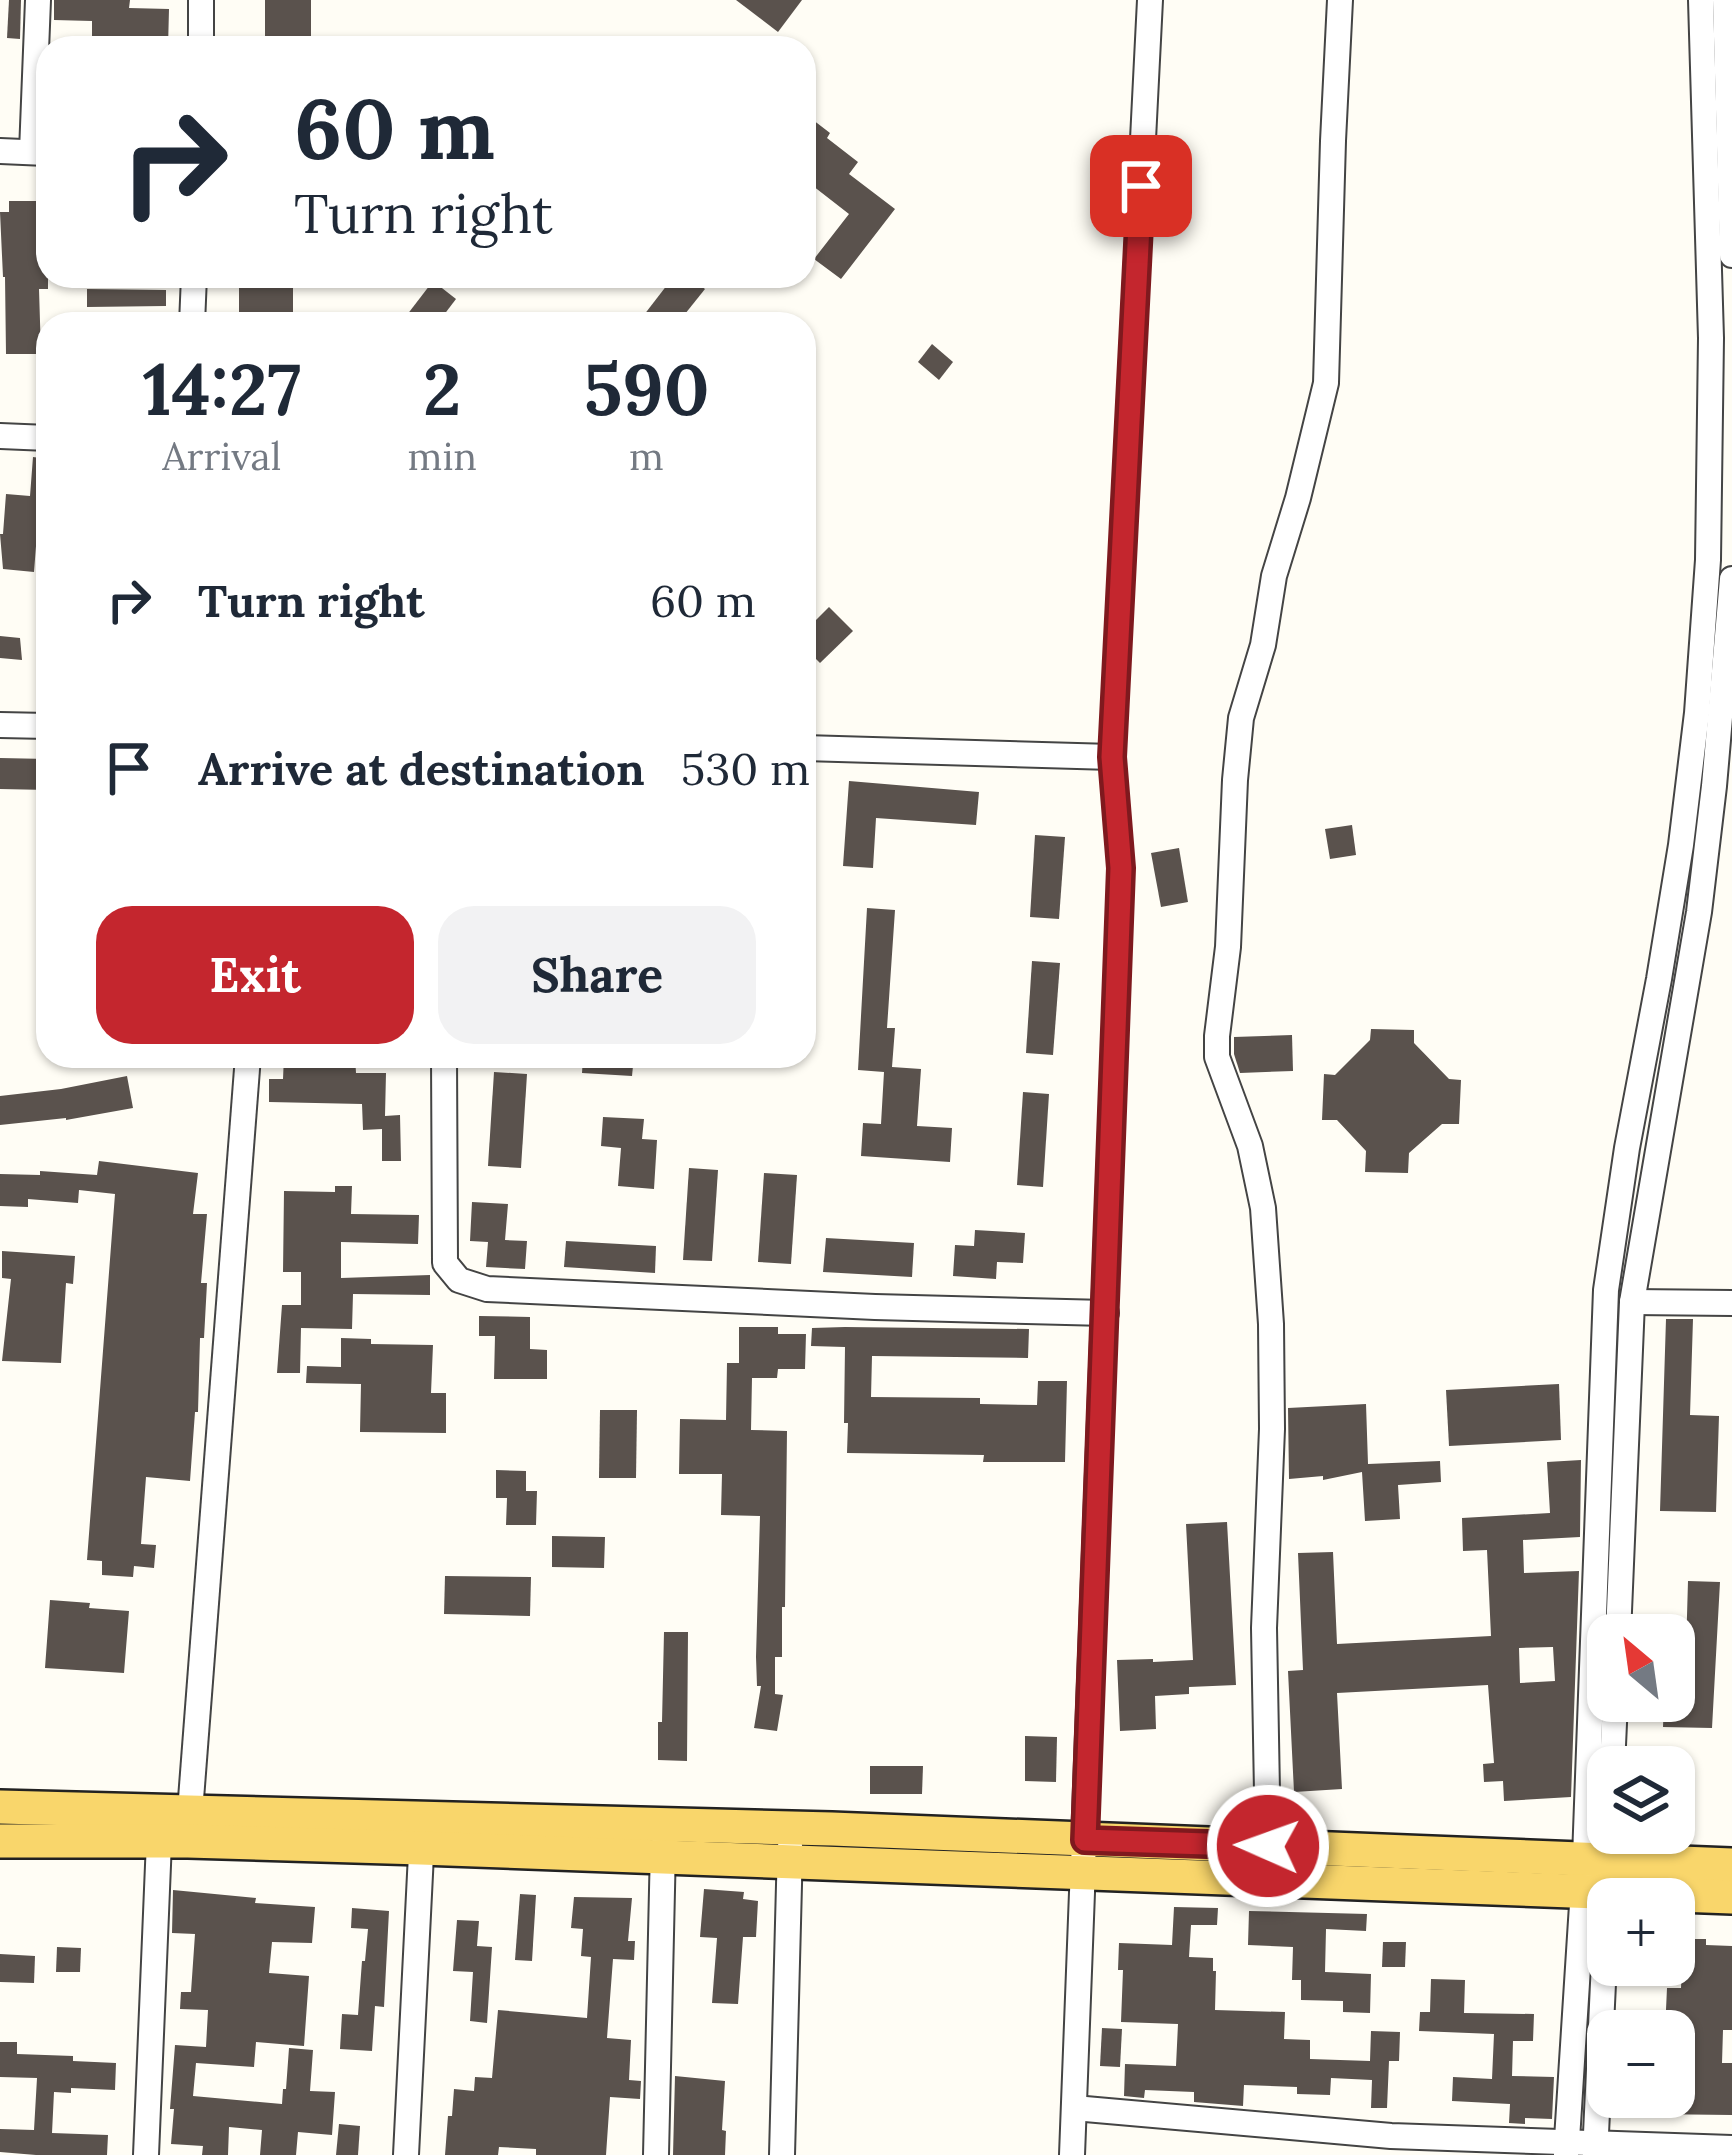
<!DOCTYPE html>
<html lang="en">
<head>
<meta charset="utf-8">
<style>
	body { margin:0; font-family:Lora,serif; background:#f2f2f3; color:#1f2937; height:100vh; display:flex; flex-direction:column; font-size:45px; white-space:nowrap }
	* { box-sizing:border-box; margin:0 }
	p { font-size:39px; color:#747a83 }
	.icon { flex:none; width:66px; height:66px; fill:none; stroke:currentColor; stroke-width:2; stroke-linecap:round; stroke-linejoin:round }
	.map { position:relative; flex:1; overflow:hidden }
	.details { position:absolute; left:36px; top:312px; width:780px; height:756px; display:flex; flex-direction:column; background:#fff; border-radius:36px; box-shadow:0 3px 9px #0004 }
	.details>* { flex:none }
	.guide { position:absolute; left:36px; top:36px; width:780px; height:252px; border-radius:36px; box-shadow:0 3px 9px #0004; background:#fff; color:#1f2937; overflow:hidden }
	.needle { width:78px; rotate:331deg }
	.buttons { position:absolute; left:1587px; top:1614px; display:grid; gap:24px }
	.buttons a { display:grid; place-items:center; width:108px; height:108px; border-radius:24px; background:#fff; box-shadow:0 3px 9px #0004; font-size:60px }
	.pin { position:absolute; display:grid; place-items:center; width:102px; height:102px; color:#fff; margin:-51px; border-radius:24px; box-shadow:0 6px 18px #0006 }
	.me { position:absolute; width:132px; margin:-66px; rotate:272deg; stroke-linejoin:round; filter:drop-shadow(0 0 9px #0008) }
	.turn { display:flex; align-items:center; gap:42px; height:252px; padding:0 60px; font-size:54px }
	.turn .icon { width:156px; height:156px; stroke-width:2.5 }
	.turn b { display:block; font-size:84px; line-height:102px }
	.eta { display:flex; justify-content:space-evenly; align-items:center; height:204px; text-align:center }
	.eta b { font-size:72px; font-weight:700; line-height:84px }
	.button { display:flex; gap:24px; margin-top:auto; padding:24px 60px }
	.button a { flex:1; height:138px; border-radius:36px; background:#c4262e; color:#fff; font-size:48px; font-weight:700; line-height:138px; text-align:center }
	.button a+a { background:#f2f2f3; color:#1f2937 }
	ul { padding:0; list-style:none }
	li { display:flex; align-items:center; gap:36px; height:168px; padding:0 60px }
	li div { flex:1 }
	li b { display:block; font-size:45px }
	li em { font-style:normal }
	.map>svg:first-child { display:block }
	.building { fill:#5a524d; fill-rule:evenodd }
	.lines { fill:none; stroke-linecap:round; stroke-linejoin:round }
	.minor-casing { stroke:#444; stroke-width:28 }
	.major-casing { stroke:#222; stroke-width:38 }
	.minor { stroke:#fff; stroke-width:24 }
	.major { stroke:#f9d66b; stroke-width:33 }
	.route-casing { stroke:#7f191e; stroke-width:30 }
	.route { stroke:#c4262e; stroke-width:21 }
</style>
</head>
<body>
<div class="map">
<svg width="1732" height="2155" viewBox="0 0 1732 2155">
	<rect width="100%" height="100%" fill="#fffdf5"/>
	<g class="building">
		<path d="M9,0H21L20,39L7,38Z"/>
		<path d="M54,0H130L129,8L169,9L168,48H92V21L54,20Z"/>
		<path d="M265,0H311V40L265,41Z"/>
		<path d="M736,0H802L778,32Z"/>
		<path d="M804,113L830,133L827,138L858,162L849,174L895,209L841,279L814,259L849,214L804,179Z"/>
		<path d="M9,201H48V289H39L41,354H6L5,277H3L0,212H9Z"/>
		<path d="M674,276H688L705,289L677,324H637Z"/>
		<path d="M433,281L456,299L437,324H400Z"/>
		<rect x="239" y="284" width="54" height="40"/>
		<path d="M87,289L166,290V306L87,307Z"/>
		<path d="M932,344L953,362L939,380L918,362Z"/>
		<path d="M33,457L48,459V521L38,520L34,572L3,569L0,534H3L6,494L30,496Z"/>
		<path d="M829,607L853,631L820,663L804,647V632Z"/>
		<path d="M0,636L20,638L22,660L0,658Z"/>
		<path d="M0,758L48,759V790L0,789Z"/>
		<path d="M849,781L979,792L976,825L876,818L873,868L843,866Z"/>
		<path d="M1352,825L1356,855L1330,859L1325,829Z"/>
		<path d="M1035,835L1065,837L1059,919L1030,917Z"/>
		<path d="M1179,848L1188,902L1161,907L1151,853Z"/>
		<path d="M867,908L895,910L887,1028H895L892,1067L921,1069L917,1126L952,1128L950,1162L861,1156L863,1123L881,1124L884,1072L858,1070Z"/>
		<path d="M1032,961L1060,963L1053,1055L1026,1053Z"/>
		<path d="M1371,1029L1414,1030V1043L1449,1079L1461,1080L1459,1124H1442L1409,1153L1408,1173L1365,1172L1366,1151L1337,1120H1322L1324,1074L1335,1075L1370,1040Z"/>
		<path d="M1292,1035L1293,1071L1240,1073L1234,1054V1037Z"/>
		<path d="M284,1056H355L356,1073H386L385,1116L400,1115L401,1161H382V1129L363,1130L362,1104L269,1102V1079H283Z"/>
		<path d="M583,1056H634L632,1076L582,1073Z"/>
		<path d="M494,1072L527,1074L521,1168L488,1166Z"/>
		<path d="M127,1076L133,1108L66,1120V1118L0,1125V1096L61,1089Z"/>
		<path d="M1023,1092L1049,1094L1043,1187L1017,1185Z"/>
		<path d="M603,1117L644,1119L642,1139L657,1140L654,1189L618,1186L621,1148L601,1146Z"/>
		<path d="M99,1161L198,1173L193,1214H207L201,1283H207L204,1338H200L198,1412H195L190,1481L146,1477L141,1544L156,1545L154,1568L134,1566L133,1577L102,1575V1561L87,1560L115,1194L79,1190L78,1203L28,1199V1207L0,1206V1174L40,1175V1171L97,1175Z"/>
		<path d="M689,1168L718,1170L712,1261L683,1260Z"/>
		<path d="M764,1173L797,1175L791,1264L758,1262Z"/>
		<path d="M335,1186H352L351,1214L419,1215L418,1244L341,1242V1278L430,1275V1295L353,1294L352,1329L301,1328L300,1373H277L282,1305H301V1272H283L284,1191L335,1192Z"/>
		<path d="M472,1202L508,1204L505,1240L527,1241L525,1269L486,1267L488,1242L470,1241Z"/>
		<path d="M975,1230L1025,1233L1023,1263L997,1262L996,1279L953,1276L955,1245L974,1246Z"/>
		<path d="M826,1238L914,1243L912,1277L823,1272Z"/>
		<path d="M566,1241L656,1246L655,1273L564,1267Z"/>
		<path d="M2,1251L75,1256L73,1284L66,1283L61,1363L2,1361L11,1279L2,1278Z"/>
		<path d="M479,1316L530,1317V1349L547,1350V1379H494L495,1336H479Z"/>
		<path d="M1666,1319H1693L1690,1415L1719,1416L1716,1512L1660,1511Z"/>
		<path d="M739,1327H778V1334H806L805,1369H778L777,1378H752L751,1430L787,1431L785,1607H782V1657H775V1694L783,1695L777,1731L754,1728L761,1686H757L756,1657L760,1516L721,1515L722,1474H679L680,1419L726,1420L727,1363H739Z"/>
		<path d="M845,1327L1029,1329L1028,1358L872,1356L871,1397L980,1398V1404L1037,1405L1038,1381H1067L1065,1462H983L984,1455L847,1453L848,1423H844L845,1347L811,1346L812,1328Z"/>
		<path d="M341,1338L371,1339V1344L433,1345L431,1393H446V1433L360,1432L361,1384L306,1383L307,1366L341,1367Z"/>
		<path d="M1559,1384L1561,1440L1449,1446L1446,1390Z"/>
		<path d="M1366,1404L1368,1464L1440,1461L1441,1482L1398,1485L1400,1519L1365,1521L1362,1472L1323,1480V1476L1289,1479L1288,1408Z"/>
		<path d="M600,1410H637L636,1478H599Z"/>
		<path d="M1581,1460L1580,1537L1523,1540L1524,1573L1579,1571L1571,1797L1504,1801L1503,1781L1484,1782L1483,1764L1494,1763L1488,1685L1337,1693L1342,1789L1294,1792L1288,1671L1303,1670L1298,1553L1333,1552L1337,1644L1491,1636L1487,1550L1463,1551L1462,1518L1550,1513L1547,1462ZM1553,1647L1555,1681L1520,1683L1519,1648Z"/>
		<path d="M496,1470L526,1471V1491H537L536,1525H506L507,1498H496Z"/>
		<path d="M1227,1522L1236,1685L1189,1687V1694L1155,1696L1156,1729L1120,1731L1117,1660L1153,1659V1662L1193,1660L1186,1524Z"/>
		<path d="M552,1536L605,1537L604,1568L552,1567Z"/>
		<path d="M445,1576L531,1577L530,1616L444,1614Z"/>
		<path d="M1688,1581L1720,1582L1712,1728L1663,1727L1664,1701H1674V1685H1685Z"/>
		<path d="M50,1600L90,1603L89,1608L129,1611L124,1673L45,1668Z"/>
		<path d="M664,1632H688L687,1761L658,1760V1722H662Z"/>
		<path d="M1025,1736L1057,1737L1056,1782L1025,1781Z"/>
		<path d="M870,1766H923L922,1794H870Z"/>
		<path d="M704,1889L744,1892L743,1899L758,1901L756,1937H743L738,2004L712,2003L717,1938L700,1937Z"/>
		<path d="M173,1890L256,1898L255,1903L315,1907L312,1943L272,1942L269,1973L309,1976L304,2046L256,2042L254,2067L196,2063L193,2096L282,2104L283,2089H286L289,2048L313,2050L310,2091L335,2092L332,2135L298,2132L296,2155H260L262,2130L229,2127L228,2155H202L203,2146L171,2144L174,2109H170L175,2045L206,2047L208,2010L180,2009L181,1992H191L195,1934L172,1933Z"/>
		<path d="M520,1894L536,1895L532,1961L515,1960Z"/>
		<path d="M574,1897L632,1898L628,1941H635L634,1960L613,1959L607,2038L631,2040L629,2080L641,2081L640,2099L610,2097L606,2155H536V2149L499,2147L498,2155H445L448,2116H452L454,2089L474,2091L475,2077L492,2078L498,2010L587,2018L591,1957L581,1956L583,1929L571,1928Z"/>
		<path d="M1174,1907L1218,1908L1217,1925H1191L1189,1957L1213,1958V1971H1216L1215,2010L1285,2012L1284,2039L1310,2040V2059L1370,2061L1371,2031L1400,2032L1399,2061H1389L1387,2108H1371L1372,2080L1331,2078L1330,2095L1297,2094V2087L1244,2085L1243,2106L1194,2102V2092L1145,2090L1144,2098L1124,2096L1125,2064L1176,2066L1178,2024L1121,2022L1123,1970H1118L1119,1943L1172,1945Z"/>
		<path d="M352,1908L389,1911L384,2007L375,2006L372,2051L340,2049L342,2014L358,2015L362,1961H365L368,1929L351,1928Z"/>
		<path d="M1249,1911L1367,1914L1366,1931L1326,1929L1325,1972L1371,1974L1370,2013L1343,2012V2001L1301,2000V1980H1292L1293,1947L1248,1945Z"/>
		<path d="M457,1920L479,1921L477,1946L492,1947L487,2023L470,2021L473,1972L453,1971Z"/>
		<path d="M1683,1939H1706V1945L1732,1946V2030H1723L1722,2063H1732V2115L1648,2114V2112L1638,2111V2097H1684V2091H1687L1689,2043L1674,2042V2031H1665L1667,1988H1681Z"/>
		<path d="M1383,1942H1406L1405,1967H1382Z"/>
		<path d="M57,1947L81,1948L80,1972H56Z"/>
		<path d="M0,1954L35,1956L34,1983L0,1982Z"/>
		<path d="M1431,1979L1465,1980L1464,2013L1534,2014L1533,2041H1513L1512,2076L1554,2077L1552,2119L1525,2118V2124L1509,2123L1510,2104L1452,2101L1453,2077L1492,2079L1494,2034L1419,2031L1420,2012H1430Z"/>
		<path d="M1102,2028L1122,2029L1120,2067L1100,2066Z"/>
		<path d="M0,2042H17V2054L73,2056V2061L116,2063L115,2090L71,2088V2093L54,2092L52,2133L108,2135L107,2155H36L0,2152V2129L34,2130L37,2078L0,2077Z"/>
		<path d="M675,2076L725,2081L722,2130L726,2131L725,2155H673Z"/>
		<path d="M339,2124L360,2126L358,2155H336Z"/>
	</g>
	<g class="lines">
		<defs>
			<g id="minor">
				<path d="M1725,0L1732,255"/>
				<path d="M201,48V0"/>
				<path d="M0,151L46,153"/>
				<path d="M32,152L38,0"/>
				<path d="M192,324L194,276"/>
				<path d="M0,436L48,438"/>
				<path d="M0,725L48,726"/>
				<path d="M804,748L1112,757"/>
				<path d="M444,1056L445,1263L459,1280L487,1289L875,1307L1106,1313"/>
				<path d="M1632,1302L1732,1303"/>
				<path d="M1618,1635L1632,1302L1699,912L1714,786L1732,579"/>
				<path d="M1612,1767L1615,1701"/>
				<path d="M189,1825L248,1056"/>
				<path d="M1268,1847L1264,1628L1272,1429L1271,1324L1263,1208L1250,1146L1217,1057V1036L1228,947L1235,780L1241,718L1263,645L1274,576L1298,498L1326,383L1333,141L1340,0"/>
				<path d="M1074,2108L1391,2136L1732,2148"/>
				<path d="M146,2155L159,1841"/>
				<path d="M406,2155L422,1834"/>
				<path d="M656,2155L663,1846"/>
				<path d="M782,2155L790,1846"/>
				<path d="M1072,2155L1121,868L1112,757L1150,0"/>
				<path d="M1566,2155L1585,1858L1606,1290L1627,1148L1659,979L1681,845L1697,713L1708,560L1711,338L1701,0"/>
				<path d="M1595,2155L1610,1833"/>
			</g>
			<g id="major">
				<path d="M0,1807L832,1829L1732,1865"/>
				<path d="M0,1841H188L421,1848L1732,1897"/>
			</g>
		</defs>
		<use href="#minor" class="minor-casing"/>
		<use href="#major" class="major-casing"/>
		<use href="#minor" class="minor"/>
		<use href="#major" class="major"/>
	</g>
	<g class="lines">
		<defs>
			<path id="route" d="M1141,186L1112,757L1121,868L1085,1840L1268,1846"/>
		</defs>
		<use href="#route" class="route-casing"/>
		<use href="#route" class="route"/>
	</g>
</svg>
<div class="buttons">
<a><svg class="needle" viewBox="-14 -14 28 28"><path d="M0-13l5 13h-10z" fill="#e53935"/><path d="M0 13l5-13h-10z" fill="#747a83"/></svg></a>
<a><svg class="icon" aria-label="layers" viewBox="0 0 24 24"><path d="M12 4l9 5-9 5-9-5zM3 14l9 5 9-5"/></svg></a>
<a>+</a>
<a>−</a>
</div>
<div class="pin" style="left:1141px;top:186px;background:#d93025"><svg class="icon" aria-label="arrive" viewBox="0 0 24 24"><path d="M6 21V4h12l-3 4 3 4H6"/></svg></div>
<svg class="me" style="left:1268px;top:1846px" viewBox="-20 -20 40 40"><circle r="17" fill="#c4262e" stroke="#fff" stroke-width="3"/><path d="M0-11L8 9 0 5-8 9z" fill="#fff"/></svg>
<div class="guide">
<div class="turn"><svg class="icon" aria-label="right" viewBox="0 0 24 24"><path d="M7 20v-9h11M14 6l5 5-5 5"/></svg><div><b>60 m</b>Turn right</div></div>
</div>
<section class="details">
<div class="eta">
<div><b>14:27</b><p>Arrival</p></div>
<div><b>2</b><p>min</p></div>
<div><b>590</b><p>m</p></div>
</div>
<ul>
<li><svg class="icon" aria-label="right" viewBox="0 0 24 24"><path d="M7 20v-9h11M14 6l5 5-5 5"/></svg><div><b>Turn right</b></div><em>60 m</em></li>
<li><svg class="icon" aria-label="arrive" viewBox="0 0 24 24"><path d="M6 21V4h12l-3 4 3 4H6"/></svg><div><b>Arrive at destination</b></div><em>530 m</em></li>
</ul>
<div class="button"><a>Exit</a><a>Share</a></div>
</section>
</div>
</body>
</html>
